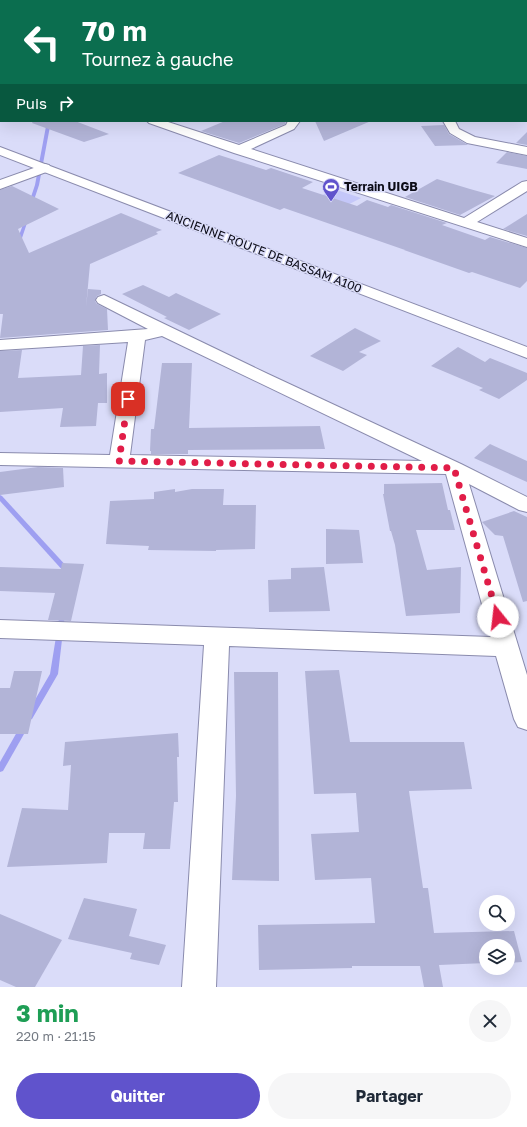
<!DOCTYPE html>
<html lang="fr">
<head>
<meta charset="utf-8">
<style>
	body { margin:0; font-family:"Golos Text",sans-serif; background:#f6f6f7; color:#1f2937; height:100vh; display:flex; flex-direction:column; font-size:15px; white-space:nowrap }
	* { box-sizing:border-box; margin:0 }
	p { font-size:13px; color:#747a83 }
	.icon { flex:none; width:22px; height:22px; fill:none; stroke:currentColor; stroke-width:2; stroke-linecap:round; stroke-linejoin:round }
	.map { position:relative; height:987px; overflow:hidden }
	.panel { display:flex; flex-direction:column; background:#fff; flex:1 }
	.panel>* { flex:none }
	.guide { position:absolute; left:0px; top:0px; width:527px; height:122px; box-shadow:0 4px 16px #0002; background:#0b6e4f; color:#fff; overflow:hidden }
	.buttons { position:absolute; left:479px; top:895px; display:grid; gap:8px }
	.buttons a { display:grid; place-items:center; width:36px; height:36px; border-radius:50%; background:#fff; box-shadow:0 4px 16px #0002; font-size:20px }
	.pin { position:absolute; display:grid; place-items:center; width:34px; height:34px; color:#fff; margin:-17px; border-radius:8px; box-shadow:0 2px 6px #0006 }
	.me { position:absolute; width:44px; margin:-22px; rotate:344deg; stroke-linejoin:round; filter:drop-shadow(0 0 3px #0008) }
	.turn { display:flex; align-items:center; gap:14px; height:84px; padding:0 16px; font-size:18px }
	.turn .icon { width:52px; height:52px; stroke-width:2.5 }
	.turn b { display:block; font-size:28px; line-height:34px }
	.then { display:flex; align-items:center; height:38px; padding:0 16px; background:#0003; gap:8px; font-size:15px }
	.round { display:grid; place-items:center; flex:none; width:42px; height:42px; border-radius:21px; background:#f6f6f7 }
	.overview { display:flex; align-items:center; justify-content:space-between; height:68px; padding:0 16px }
	h1 { font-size:24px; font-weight:700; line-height:30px; color:#1e9e55 }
	.primary-button { display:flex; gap:8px; margin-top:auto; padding:8px 16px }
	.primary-button a { flex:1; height:46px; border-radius:24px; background:#6053cc; color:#fff; font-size:16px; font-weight:700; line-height:46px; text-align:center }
	.primary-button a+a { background:#f6f6f7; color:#1f2937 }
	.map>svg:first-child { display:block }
	.green { fill:#c4c7f9 }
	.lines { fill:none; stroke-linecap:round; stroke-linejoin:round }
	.stream { fill:#9e9ff1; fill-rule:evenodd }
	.building { fill:#b2b4d7 }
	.minor-casing { stroke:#8a8bad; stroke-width:2 }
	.secondary-casing { stroke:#8a8bad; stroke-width:2 }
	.minor { fill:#fff; fill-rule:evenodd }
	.secondary { fill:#fff; fill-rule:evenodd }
	.route { stroke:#e11d48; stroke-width:7; stroke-dasharray:0 12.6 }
	.labels { text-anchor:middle; stroke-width:3; stroke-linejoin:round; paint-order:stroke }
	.far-poi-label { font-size:12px; font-weight:bold; fill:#0b0b16; stroke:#dadcf9; text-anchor:start }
	.far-street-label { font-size:12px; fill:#0b0b16; stroke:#dadcf9 }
</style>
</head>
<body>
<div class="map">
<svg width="527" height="987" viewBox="0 0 527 987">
	<rect width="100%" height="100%" fill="#dadcf9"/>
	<path class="green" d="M334,189L361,198L328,215L301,206Z"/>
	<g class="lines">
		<g class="stream">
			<path d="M439,0H441L442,1H440Z"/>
			<rect x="526" y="81" width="1" height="3"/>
			<path d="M47,121H51L39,185L33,203L31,204L29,203L35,185Z"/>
			<path d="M25,219L28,220L21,241L18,242L17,241Z"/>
			<path d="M0,495L2,496L69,569L70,571L69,573H65L0,501Z"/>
			<path d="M60,612H64L65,614L58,674L32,719L29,720L26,719L25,717L50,674Z"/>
			<path d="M24,724L27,725L28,727L3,771L0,772V762L21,725Z"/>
		</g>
	</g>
	<g class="building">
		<path d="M33,121H75L109,134L84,142L32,123Z"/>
		<path d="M225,121H286L285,124L239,143L201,131Z"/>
		<path d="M315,121H371L324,141Z"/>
		<path d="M444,125L449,134L468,145L435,146L421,126Z"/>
		<path d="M527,132V145L516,143Z"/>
		<path d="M507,152L527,156V169L496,163Z"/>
		<path d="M219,155L266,170L271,168L313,182L302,188L357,206L367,200L388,207L391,205L447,223L442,225L485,240L490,237L527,248V281L520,288L472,272L469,273L404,250H405L284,208L280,210L178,173Z"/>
		<path d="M437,179L470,189L495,196L460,215L405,197Z"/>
		<path d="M12,186L59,209L18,229L29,253L121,213L162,230L156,232L158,234L90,264L86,307L88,289L101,290V294L97,296L95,301L97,304L107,309L108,330L0,338L3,314H0V190Z"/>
		<path d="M527,214V236L503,229Z"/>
		<path d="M143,285L169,297L176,293L221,314L189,330L164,318L167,317L122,294Z"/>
		<path d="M355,328L381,341L359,352L367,355L343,371L310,356Z"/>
		<path d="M100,345L99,374L107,373V403H98L96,426L60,427L63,408L0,412V351L22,350L18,378L81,375L83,346Z"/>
		<path d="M458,347L485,362L490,358L527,373V380L499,399L479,390L483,388L431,366Z"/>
		<path d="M162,363H192L189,428L320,426L325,449L188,450V454H151V451H150L151,429H154Z"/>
		<path d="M490,444L527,461V482L474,458Z"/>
		<path d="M38,467L63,468L64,487L0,495V472Z"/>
		<path d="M442,483L448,510H450L455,530H416L427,570L461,567L460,613L406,616L395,545L391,531H390L383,494H384V484Z"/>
		<path d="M175,489V492L192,489H224L223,505H256L255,549L216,550V551L148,550L149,546L106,544L110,501L154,499V492Z"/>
		<path d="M514,511L527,517V601L523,602L503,536L495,535L482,522Z"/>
		<path d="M326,529L359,530L363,563L326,564Z"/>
		<path d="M62,563L84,564L71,621L48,620L55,593L0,591V567L61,569Z"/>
		<path d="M324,567L330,611L269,612L268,580L291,579V568Z"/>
		<path d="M339,670L350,742H464L472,789L409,791L423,888H428L434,933L514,931L522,962L508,963V946H486V963L439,965L443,987H424L420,966H352V968L259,970L258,925L375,923L371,878L315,880L311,834L359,832L356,793L314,794L305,671Z"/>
		<path d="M14,671H42L28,734H0V688H10Z"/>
		<path d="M234,672H278L279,881L232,880L236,796Z"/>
		<path d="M178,733L179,757H177L178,802H174L170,849H143L145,833H109L107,863L7,867L22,808L68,810L71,765L63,766L65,742Z"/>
		<path d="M84,898L137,909L129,936L166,945L159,965L130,959L132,953L68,939Z"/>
		<path d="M0,914L62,940L35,987H16L0,980Z"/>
	</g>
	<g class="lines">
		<defs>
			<g id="minor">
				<rect x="135" y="0" width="8" height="1"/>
				<rect x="253" y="0" width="8" height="1"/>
				<path d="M370,0H378L379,1H371Z"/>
				<path d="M147,121H165L239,145L286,125L288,121H300L294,129L251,149L464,218L522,182L527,181V191L477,222L527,238V247L234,153L149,123Z"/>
				<path d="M443,121H455L459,129L475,137L527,147V155L467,143L450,133Z"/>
				<path d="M45,164L49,165L51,168L49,171L0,189V180Z"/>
				<path d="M104,295L268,374L461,464L527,497V512L519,510L469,484L527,675V730L518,727L514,719L496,656L229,646L216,987H182L204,645L0,638V620L491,637L446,474L0,465V453L110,455L128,342L0,350V340L148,329L98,303L96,300L98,297ZM162,336L422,461L130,455L145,340Z"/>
			</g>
			<path id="secondary" d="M0,147L527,347V358L0,155Z"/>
		</defs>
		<use href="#minor" class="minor-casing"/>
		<use href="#secondary" class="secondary-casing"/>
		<use href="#minor" class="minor"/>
		<use href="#secondary" class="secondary"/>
	</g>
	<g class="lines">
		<path class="route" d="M128,399L119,461L454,468L498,617"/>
	</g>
	<defs>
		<symbol id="stadium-pin" viewBox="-11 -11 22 30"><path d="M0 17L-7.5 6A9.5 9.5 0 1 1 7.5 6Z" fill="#6053cc" stroke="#dadcf9"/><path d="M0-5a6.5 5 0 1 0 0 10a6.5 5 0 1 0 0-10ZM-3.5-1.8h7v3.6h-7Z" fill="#fff"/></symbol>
	</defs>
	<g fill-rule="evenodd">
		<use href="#stadium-pin" x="321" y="177" width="20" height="27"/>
	</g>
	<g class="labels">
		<g class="far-poi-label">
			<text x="344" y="191">Terrain UIGB</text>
		</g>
		<g class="far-street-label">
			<text transform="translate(264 252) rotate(21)" y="4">ANCIENNE ROUTE DE BASSAM A100</text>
		</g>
	</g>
</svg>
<div class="buttons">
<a><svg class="icon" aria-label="search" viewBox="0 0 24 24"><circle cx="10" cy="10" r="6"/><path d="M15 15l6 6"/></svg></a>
<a><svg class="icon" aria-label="layers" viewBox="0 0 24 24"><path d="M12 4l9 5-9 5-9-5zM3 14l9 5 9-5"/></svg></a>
</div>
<div class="pin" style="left:128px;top:399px;background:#d93025"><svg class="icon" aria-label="arrive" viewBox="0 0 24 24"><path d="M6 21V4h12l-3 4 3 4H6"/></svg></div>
<svg class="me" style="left:498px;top:617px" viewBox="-20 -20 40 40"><circle r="19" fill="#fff"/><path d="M0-13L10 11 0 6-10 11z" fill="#e11d48"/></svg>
<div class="guide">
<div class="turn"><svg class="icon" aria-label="left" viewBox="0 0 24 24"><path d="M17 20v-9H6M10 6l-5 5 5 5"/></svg><div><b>70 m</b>Tournez à gauche</div></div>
<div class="then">Puis<svg class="icon" aria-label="right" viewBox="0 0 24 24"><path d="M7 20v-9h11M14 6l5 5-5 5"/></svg></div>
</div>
</div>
<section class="panel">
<div class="overview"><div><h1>3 min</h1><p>220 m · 21:15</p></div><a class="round"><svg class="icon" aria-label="close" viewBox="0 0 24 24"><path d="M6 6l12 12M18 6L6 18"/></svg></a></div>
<div class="primary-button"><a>Quitter</a><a>Partager</a></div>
</section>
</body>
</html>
